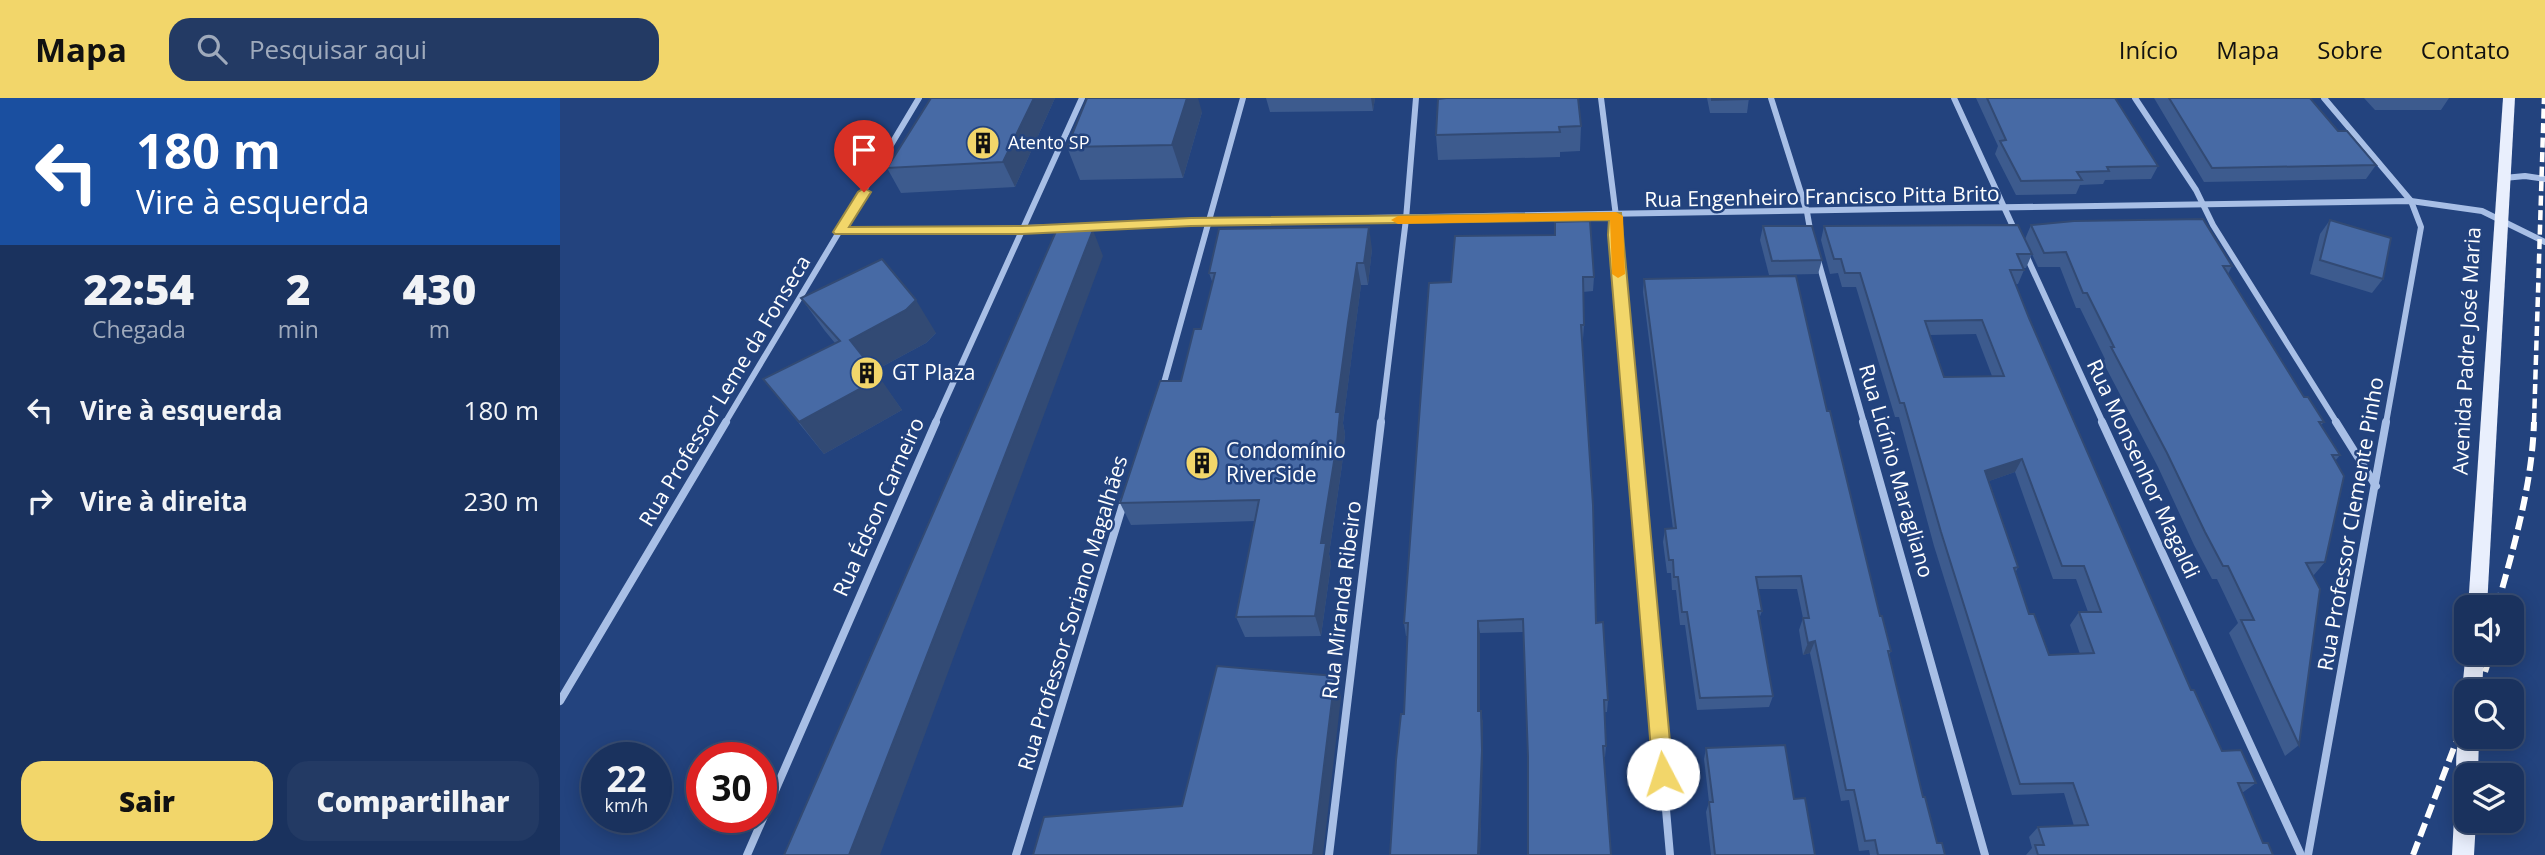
<!DOCTYPE html>
<html lang="pt">
<head>
<meta charset="utf-8">
<style>
	body { margin:0; font-family:"Open Sans",sans-serif; background:#233a64; color:#f1f3f6; height:100vh; display:flex; flex-direction:column; font-size:26px; white-space:nowrap }
	* { box-sizing:border-box; margin:0 }
	p { font-size:23px; color:#9faabc }
	.icon { flex:none; width:38px; height:38px; fill:none; stroke:currentColor; stroke-width:2; stroke-linecap:round; stroke-linejoin:round }
	.map { position:relative; flex:1; overflow:hidden }
	.sheet { display:flex; flex-direction:column; background:#1a325e; width:560px }
	.sheet>* { flex:none }
	.guide { background:#1a4fa0; color:#fff; overflow:hidden }
	.controls { position:absolute; left:1894px; top:497px; display:grid; gap:14px }
	.controls a { display:grid; place-items:center; width:70px; height:70px; border-radius:14px; background:#1a325e; box-shadow:0 4px 18px #0003,0 0 0 2px #384d73; font-size:35px }
	.speed { position:absolute; left:21px; top:644px; display:flex; gap:14px; font-size:35px; font-weight:700; text-align:center }
	.speed>* { display:grid; place-content:center; width:91px; height:91px; border-radius:50%; background:#1a325e; box-shadow:0 4px 18px #0003,0 0 0 2px #384d73; line-height:1 }
	.speed small { font-size:18px; font-weight:400 }
	.speed .limit { border:10px solid #d22; background:#fff; color:#111 }
	.pin { position:absolute; display:grid; place-items:center; width:60px; height:60px; color:#fff; margin:-72px -30px; border-radius:50% 50% 50% 0; rotate:-45deg; box-shadow:0 0 7px #0007 }
	.pin .icon { rotate:45deg }
	.me { position:absolute; width:77px; margin:-38px; rotate:355deg; stroke-linejoin:round; filter:drop-shadow(0 0 5px #0008) }
	.turn { display:flex; align-items:center; gap:24px; height:147px; padding:0 21px; font-size:32px }
	.turn .icon { width:91px; height:91px; stroke-width:2.5 }
	.turn b { display:block; font-size:49px; line-height:60px }
	.eta { display:flex; justify-content:space-evenly; align-items:center; height:119px; text-align:center }
	.eta b { font-size:42px; font-weight:800; line-height:49px }
	.button { display:flex; gap:14px; margin-top:auto; padding:14px 21px }
	.button a { flex:1; height:80px; border-radius:21px; background:#f2d66a; color:#111; font-size:28px; font-weight:800; line-height:80px; text-align:center }
	.button a+a { background:#233a64; color:#f1f3f6 }
	ul { padding:0; list-style:none }
	li { display:flex; align-items:center; gap:21px; height:91px; padding:0 21px }
	li div { flex:1 }
	li b { display:block; font-size:26px }
	li em { font-style:normal }
	header { display:flex; align-items:center; gap:42px; box-sizing:border-box; height:98px; padding:0 35px; background:#f2d66a; color:#111 }
	header strong { font-size:33px }
	nav { display:flex; gap:38px; margin-inline-start:auto; font-size:24px }
	.search { width:490px; height:63px; background:#233a64; display:flex; align-items:center; gap:18px; box-sizing:border-box; padding:0 24px; border-radius:21px; color:#9faabc; font-size:26px }
	main { display:flex; flex:1; min-height:0 }
	.map>svg:first-child { display:block }
	.lines { fill:none; stroke-linecap:round; stroke-linejoin:round }
	.street-far1 { stroke:#a8bfe6; stroke-width:6 }
	.street { stroke:#a8bfe6; stroke-width:8 }
	.primary { fill:#e9effd; fill-rule:evenodd }
	.rail-far1 { stroke:#fff; stroke-width:4.5; stroke-dasharray:10 4.5; stroke-linecap:butt }
	.rail { stroke:#fff; stroke-width:6; stroke-dasharray:14 6; stroke-linecap:butt }
	.wall { fill:#3d5b8e; fill-rule:evenodd }
	.shaded-wall { fill:#324a74 }
	.building { fill:#476aa5; stroke:#324a74; stroke-width:2; fill-rule:evenodd }
	.route { fill:#f2d66a; stroke:#9d8b45; stroke-width:2 }
	.slow { fill:#f59e0b }
	.labels { text-anchor:middle; stroke-width:5; stroke-linejoin:round; paint-order:stroke }
	.far-poi-label { font-size:18px; fill:#fff; stroke:#23437e; text-anchor:start }
	.street-label { font-size:21px; fill:#fff; stroke:#23437e }
	.poi-label { font-size:21px; fill:#fff; stroke:#23437e; text-anchor:start }
</style>
</head>
<body>
<header>
<strong>Mapa</strong>
<div class="search"><svg class="icon" aria-label="search" viewBox="0 0 24 24"><circle cx="10" cy="10" r="6"/><path d="M15 15l6 6"/></svg>Pesquisar aqui</div>
<nav><a>Início</a><a>Mapa</a><a>Sobre</a><a>Contato</a></nav>
</header>
<main>
<section class="sheet">
<div class="guide">
<div class="turn"><svg class="icon" aria-label="left" viewBox="0 0 24 24"><path d="M17 20v-9H6M10 6l-5 5 5 5"/></svg><div><b>180 m</b>Vire à esquerda</div></div>
</div>
<div class="eta">
<div><b>22:54</b><p>Chegada</p></div>
<div><b>2</b><p>min</p></div>
<div><b>430</b><p>m</p></div>
</div>
<ul>
<li><svg class="icon" aria-label="left" viewBox="0 0 24 24"><path d="M17 20v-9H6M10 6l-5 5 5 5"/></svg><div><b>Vire à esquerda</b></div><em>180 m</em></li>
<li><svg class="icon" aria-label="right" viewBox="0 0 24 24"><path d="M7 20v-9h11M14 6l5 5-5 5"/></svg><div><b>Vire à direita</b></div><em>230 m</em></li>
</ul>
<div class="button"><a>Sair</a><a>Compartilhar</a></div>
</section>
<div class="map">
<svg width="1985" height="757" viewBox="0 0 1985 757">
	<rect width="100%" height="100%" fill="#23437e"/>
	<g class="lines">
		<g class="street-far1">
			<path d="M1041,0L1056,118L1055,137L1072,325"/>
			<path d="M1211,0L1247,114L1251,137"/>
			<path d="M1394,0L1455,133"/>
			<path d="M1575,0L1636,92L1653,127L1777,325"/>
			<path d="M1764,0L1851,103L1861,129L1826,325"/>
			<path d="M1944,80L1965,78L1985,81"/>
			<path d="M279,134C456,132 632,124 808,120C1156,113 1503,109 1851,103L1922,113L1985,144"/>
			<path d="M1466,157L1543,325"/>
			<path d="M1258,162L1304,325"/>
			<path d="M602,292L683,0"/>
			<path d="M165,325L359,0"/>
			<path d="M375,325L522,0"/>
			<path d="M821,325L846,121L856,0"/>
		</g>
		<g class="street">
			<path d="M1072,324L1110,757"/>
			<path d="M1303,324L1425,757"/>
			<path d="M1542,324L1741,757"/>
			<path d="M1776,324L1816,388"/>
			<path d="M0,603L166,324"/>
			<path d="M187,757L376,324"/>
			<path d="M456,757L564,403"/>
			<path d="M769,757L821,324"/>
			<path d="M1748,757L1826,324"/>
		</g>
		<g class="primary">
			<path d="M1943,0H1955L1927,509H1908Z"/>
			<path d="M1906,552V555H1924L1922,593H1906V600L1902,593Z"/>
			<path d="M1906,631V639H1919L1918,677H1906V687L1899,684C1894,671 1896,645 1902,632Z"/>
			<path d="M1906,691V723H1916L1914,757H1892L1895,701L1898,694Z"/>
		</g>
		<path class="rail-far1" d="M1974,325L1984,0"/>
		<g class="rail">
			<path d="M1937,509C1954,448 1972,388 1974,324"/>
			<path d="M1919,593L1931,555"/>
			<path d="M1853,757L1906,618"/>
		</g>
	</g>
	<g class="wall">
		<path d="M495,0L455,89L341,95L327,70Z"/>
		<path d="M706,0H815L813,13L710,14Z"/>
		<path d="M1147,0H1189L1187,15H1150Z"/>
		<path d="M1416,0H1555L1598,68L1591,81L1545,82L1543,86L1520,87L1516,96L1456,97L1435,56L1438,48Z"/>
		<path d="M1594,0H1750L1778,33L1816,67L1806,81L1644,84Z"/>
		<path d="M1804,0H1889L1881,12H1815Z"/>
		<path d="M878,1L1021,28L1020,53L1000,54V59L878,62L876,37Z"/>
		<path d="M642,14L623,80L520,82L507,49Z"/>
		<path d="M1770,122L1823,181L1812,195L1750,176L1760,136Z"/>
		<path d="M1471,127L1672,168L1668,176L1744,299L1764,324L1761,327L1780,357L1775,363L1765,464L1753,478L1739,647L1725,658L1669,535L1678,525L1657,481H1652L1634,447L1598,369L1543,264L1545,261L1520,210H1516L1500,169H1478L1472,156L1466,170H1463L1464,172L1458,186H1455L1469,220L1631,592L1662,653L1696,685L1682,695L1703,745L1713,757H1466L1472,750L1469,739L1478,729L1514,728L1504,695L1452,697L1374,448L1339,319H1335L1296,189H1282L1278,175L1270,176L1261,142L1264,128L1465,141ZM1416,236L1432,278L1384,279L1370,237ZM1455,374L1493,481H1516L1528,514H1519L1510,527L1520,556L1489,557L1469,516L1455,475L1458,469L1429,383Z"/>
		<path d="M1203,128L1262,162L1258,176L1209,177L1200,142Z"/>
		<path d="M812,151L808,187H801L793,247L783,325L785,336L782,367L769,456L771,466L761,538L685,539L676,519L695,423L571,427L560,405L621,283L641,231L653,186L649,175Z"/>
		<path d="M1034,179L1033,193L1023,194L1024,227L1023,241H1022L1036,525L1048,602L1047,614H1044L1046,648L1045,659H968L964,534L920,535V613L923,625L920,757H830L844,616L847,538H846L844,525L891,184Z"/>
		<path d="M1084,181L1267,313L1320,518L1331,553L1329,557L1363,699L1377,745L1385,757H1310L1309,752L1299,753L1289,702L1281,703L1250,555L1243,557L1239,532L1243,520L1237,491H1198L1202,513L1199,521L1213,598L1209,609L1137,612L1125,527H1120L1116,492H1112L1111,475H1107L1103,444L1105,431H1113L1083,194Z"/>
		<path d="M241,200L376,235L366,245L314,273L342,312L264,356L203,281L275,245L265,233Z"/>
		<path d="M1146,650L1234,701L1255,757H1151L1146,714L1149,704L1144,661Z"/>
	</g>
	<g class="shaded-wall">
		<path d="M474,0H495L455,89L443,64Z"/>
		<path d="M627,0H638L642,14L623,80L612,47Z"/>
		<path d="M811,0H815L813,13Z"/>
		<path d="M809,129L812,151L808,187L804,165Z"/>
		<path d="M533,132L543,158L320,757H289Z"/>
		<path d="M797,165L801,187L783,325L785,336L782,367L769,456L771,466L761,538L755,518L761,445L776,314Z"/>
		<path d="M356,202L376,235L366,245L312,274L290,242Z"/>
		<path d="M320,280L342,312L264,356L239,324Z"/>
		<path d="M1462,361L1455,374L1418,387L1425,373Z"/>
		<path d="M918,523L920,535V625L918,613Z"/>
		<path d="M1255,543L1250,555L1243,557L1248,545Z"/>
		<path d="M775,578L781,599L763,757H753Z"/>
		<path d="M921,613L923,625V663L920,757H918Z"/>
	</g>
	<g class="building">
		<path d="M371,0H474L443,64L327,70Z"/>
		<path d="M527,0H627L612,47L507,49Z"/>
		<path d="M886,0H1018L1021,28L999,29L1000,34L876,37L878,1Z"/>
		<path d="M1152,0H1189V1L1152,2Z"/>
		<path d="M1427,0H1555L1598,68L1547,69L1549,73L1517,74L1522,82L1461,83L1440,43L1446,42Z"/>
		<path d="M1609,0H1750L1778,33H1787L1816,67L1652,70Z"/>
		<path d="M1643,121L1672,168H1663L1744,299H1748L1764,324H1759L1780,357H1772L1784,378L1765,464L1746,465L1760,491L1739,647L1681,522H1694L1668,468H1663L1645,434L1607,355L1551,249H1554L1527,195H1523L1506,154L1484,155L1471,127L1514,123Z"/>
		<path d="M1770,122L1831,140L1823,181L1760,162Z"/>
		<path d="M1030,123L1034,179H1023L1024,227H1021L1033,407L1036,525L1043,524L1048,602H1044L1046,648H1043L1051,757H968V659L963,521L918,523V613H921L922,652L918,757H830L836,662L841,616H844L848,525H844L869,185L891,184L895,138L995,137V124Z"/>
		<path d="M1458,127L1472,156H1457L1464,172H1450L1469,220L1631,592H1634L1662,653L1681,652L1696,685H1678L1703,745H1708L1713,757H1478L1475,747H1484L1478,729L1528,727L1513,685L1460,686L1381,434L1344,305H1340L1300,175H1285L1281,161H1274L1264,128ZM1422,222L1444,278L1384,279L1365,223ZM1462,361L1502,468H1524L1541,514H1519L1534,555L1489,557L1474,516H1469L1454,470L1458,469L1425,373Z"/>
		<path d="M1203,128H1252L1262,162L1212,163Z"/>
		<path d="M809,129L804,165H797L788,225L776,314H780L777,345L761,445H766L755,518L676,519L699,402L560,405L600,283H621L634,231H641L655,175H649L659,131Z"/>
		<path d="M497,131L533,132L289,757H224Z"/>
		<path d="M322,161L356,202L346,212L290,242L320,280L239,324L203,281L280,243L241,200Z"/>
		<path d="M1236,178L1267,313H1270L1320,518H1322L1331,553H1328L1363,699H1365L1377,745H1382L1385,757H1318L1315,742L1305,743L1294,692H1286L1255,543L1248,545L1243,520H1249L1241,478L1196,479L1202,513H1198L1213,598L1140,600L1127,514H1122L1118,479H1114L1113,462H1109L1105,431L1116,430L1084,181Z"/>
		<path d="M657,568L775,578L753,757H473L484,719L622,708Z"/>
		<path d="M1225,647L1234,701L1245,700L1255,757H1155L1149,704H1153L1146,650Z"/>
	</g>
	<path class="route" d="M304,90L311,94L289,129L462,128L631,120L1061,115L1113,676L1110,683L1103,685L1096,683L1093,676L1048,137L1049,122L631,128L462,136H275L273,134L298,94Z"/>
	<path class="slow" d="M1056,114L1063,118L1065,176L1058,180L1052,176L1050,122L838,126L831,122L838,118Z"/>
	<defs>
		<symbol id="building-disc" viewBox="-11 -11 22 22"><circle r="9.5" fill="#f2d66a" stroke="#23437e"/><path d="M-4-6H4V6H1V3H-1V6H-4ZM-2.5-4.3h1.7v1.8h-1.7ZM.8-4.3h1.7v1.8H.8ZM-2.5-1h1.7V.8h-1.7ZM.8-1h1.7V.8H.8Z" fill="#111"/></symbol>
	</defs>
	<g fill-rule="evenodd">
		<use href="#building-disc" x="404" y="26" width="38" height="38"/>
		<use href="#building-disc" x="288" y="256" width="38" height="38"/>
		<use href="#building-disc" x="623" y="346" width="38" height="38"/>
	</g>
	<g class="labels">
		<g class="far-poi-label">
			<text x="448" y="51">Atento SP</text>
		</g>
		<g class="street-label">
			<text transform="translate(1262 99) rotate(-1)" y="7">Rua Engenheiro Francisco Pitta Brito</text>
			<text transform="translate(1907 253) rotate(-87)" y="7">Avenida Padre José Maria</text>
			<text transform="translate(165 293) rotate(-59)" y="7">Rua Professor Leme da Fonseca</text>
			<text transform="translate(1583 371) rotate(65)" y="7">Rua Monsenhor Magaldi</text>
			<text transform="translate(1336 373) rotate(74)" y="7">Rua Licínio Maragliano</text>
			<text transform="translate(319 409) rotate(-66)" y="7">Rua Édson Carneiro</text>
			<text transform="translate(1791 426) rotate(-80)" y="7">Rua Professor Clemente Pinho</text>
			<text transform="translate(782 502) rotate(-83)" y="7">Rua Miranda Ribeiro</text>
			<text transform="translate(513 515) rotate(-73)" y="7">Rua Professor Soriano Magalhães</text>
		</g>
		<g class="poi-label">
			<text x="332" y="282">GT Plaza</text>
			<text x="666" y="360">Condomínio<tspan x="666" dy="24">RiverSide</tspan></text>
		</g>
	</g>
</svg>
<div class="controls">
<a><svg class="icon" aria-label="sound" viewBox="0 0 24 24"><path d="M4 9h4l5-4v14l-5-4H4zM17 9q2 3 0 6"/></svg></a>
<a><svg class="icon" aria-label="search" viewBox="0 0 24 24"><circle cx="10" cy="10" r="6"/><path d="M15 15l6 6"/></svg></a>
<a><svg class="icon" aria-label="layers" viewBox="0 0 24 24"><path d="M12 4l9 5-9 5-9-5zM3 14l9 5 9-5"/></svg></a>
</div>
<div class="speed"><div>22<small>km/h</small></div><div class="limit">30</div></div>
<div class="pin" style="left:304px;top:94px;background:#d93025"><svg class="icon" aria-label="arrive" viewBox="0 0 24 24"><path d="M6 21V4h12l-3 4 3 4H6"/></svg></div>
<svg class="me" style="left:1103px;top:676px" viewBox="-20 -20 40 40"><circle r="19" fill="#fff"/><path d="M0-13L10 11 0 6-10 11z" fill="#f2d66a"/></svg>
</div>
</main>
</body>
</html>
